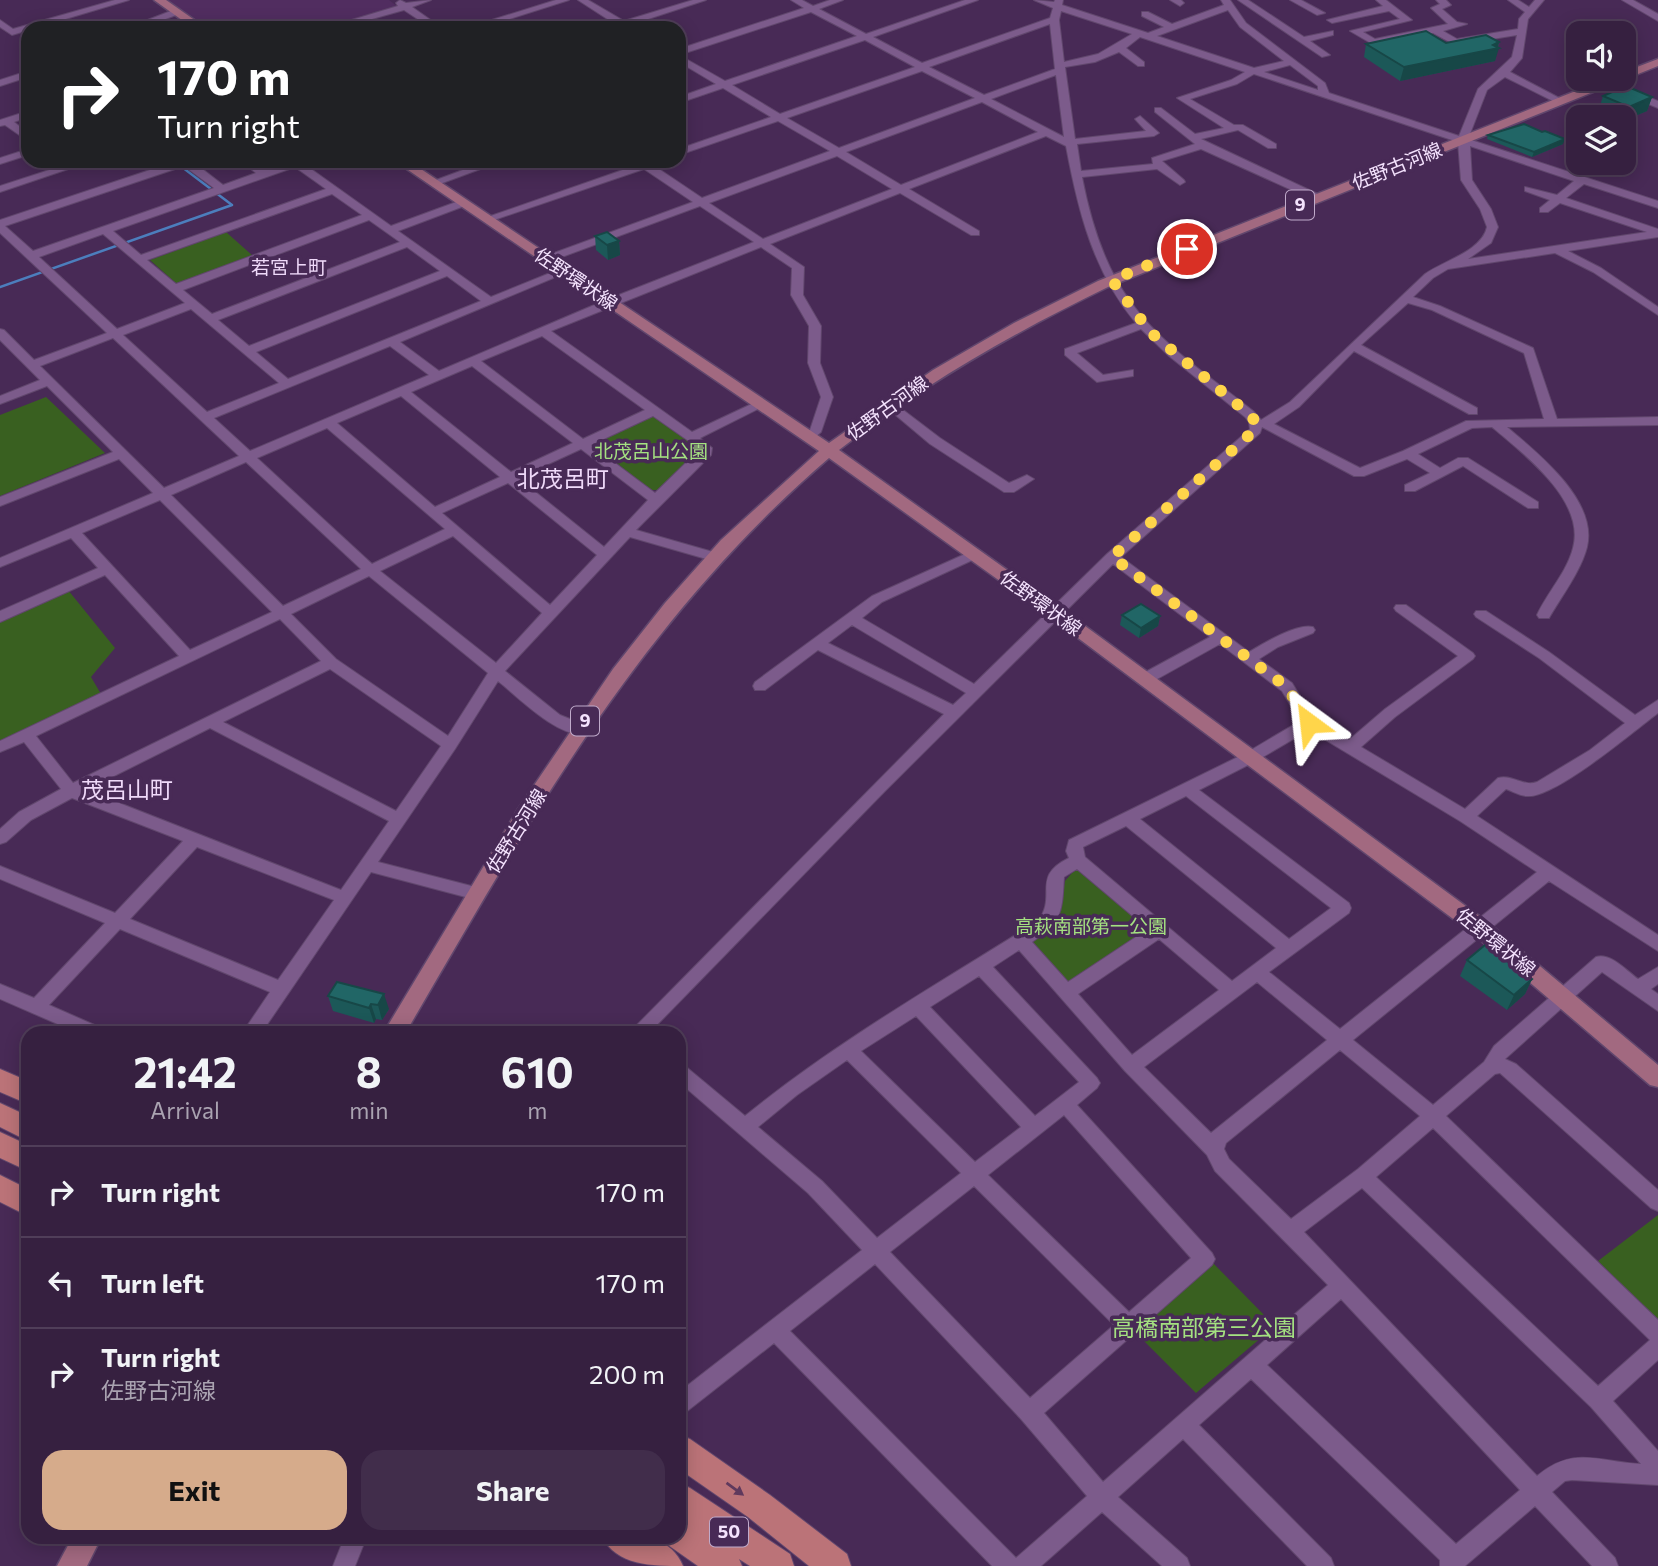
<!DOCTYPE html>
<html lang="en">
<head>
<meta charset="utf-8">
<style>
	body { margin:0; font-family:Commissioner,"Noto Sans JP",sans-serif; background:#412d4b; color:#f1f3f6; height:100vh; display:flex; flex-direction:column; font-size:26px; white-space:nowrap }
	* { box-sizing:border-box; margin:0 }
	p { font-size:23px; color:#aaa3b1 }
	.icon { flex:none; width:38px; height:38px; fill:none; stroke:currentColor; stroke-width:2; stroke-linecap:round; stroke-linejoin:round }
	.map { position:relative; flex:1; overflow:hidden }
	.panel { position:absolute; left:21px; top:1026px; width:665px; height:518px; display:flex; flex-direction:column; background:#362040; border-radius:21px; box-shadow:0 4px 18px #0003,0 0 0 2px #503e59 }
	.panel>* { flex:none }
	.banner { position:absolute; left:21px; top:21px; width:665px; height:147px; border-radius:21px; box-shadow:0 4px 18px #0003,0 0 0 2px #503e59; background:#202124; color:#fff; overflow:hidden }
	.fabs { position:absolute; left:1566px; top:21px; display:grid; gap:14px }
	.fabs a { display:grid; place-items:center; width:70px; height:70px; border-radius:14px; background:#362040; box-shadow:0 4px 18px #0003,0 0 0 2px #503e59; font-size:35px }
	.pin { position:absolute; display:grid; place-items:center; width:60px; height:60px; color:#fff; margin:-30px; border:4px solid #fff; border-radius:50%; box-shadow:0 2px 7px #0007 }
	.me { position:absolute; width:77px; margin:-38px; rotate:330deg; stroke-linejoin:round; filter:drop-shadow(0 0 5px #0008) }
	.turn { display:flex; align-items:center; gap:24px; height:147px; padding:0 21px; font-size:32px }
	.turn .icon { width:91px; height:91px; stroke-width:2.5 }
	.turn b { display:block; font-size:49px; line-height:60px }
	.eta { display:flex; justify-content:space-evenly; align-items:center; height:119px; text-align:center }
	.eta b { font-size:42px; font-weight:700; line-height:49px }
	.cta { display:flex; gap:14px; margin-top:auto; padding:14px 21px }
	.cta a { flex:1; height:80px; border-radius:21px; background:#d6ab8b; color:#111; font-size:28px; font-weight:700; line-height:80px; text-align:center }
	.cta a+a { background:#412d4b; color:#f1f3f6 }
	ul { padding:0; list-style:none }
	li { display:flex; align-items:center; gap:21px; height:91px; padding:0 21px; border-top:2px solid #503e59 }
	li div { flex:1 }
	li b { display:block; font-size:26px }
	li em { font-style:normal }
	.map>svg:first-child { display:block }
	.built { fill:#512d60 }
	.green { fill:#396020 }
	.lines { fill:none; stroke-linecap:round; stroke-linejoin:round }
	.stream { stroke:#4c7ebd; stroke-width:2.5 }
	.minor-casing { stroke:#61476d; stroke-width:2 }
	.major-casing { stroke:#61476d; stroke-width:3 }
	.highway-casing { stroke:#61476d; stroke-width:2 }
	.minor { fill:#7c5b8b; fill-rule:evenodd }
	.major { fill:#a26980; fill-rule:evenodd }
	.highway { fill:#bb7378; fill-rule:evenodd }
	.wall { fill:#1c5858 }
	.shaded-wall { fill:#174747 }
	.building { fill:#216666; stroke:#174747; stroke-width:2 }
	.oneway { fill:#5f395d }
	.route { stroke:#ffd54a; stroke-width:12; stroke-dasharray:0 21.6 }
	.labels { text-anchor:middle; stroke-width:7; stroke-linejoin:round; paint-order:stroke }
	.shield { fill:#482a56; stroke:#c0abcb; stroke-width:2 }
	.shield-label { font-size:18px; font-weight:bold; fill:#f4e2fd }
	.street-label { font-size:19px; fill:#f4e2fd; stroke:#482a56 }
	.far-quarter-label { font-size:19px; fill:#efd9f9; stroke:#482a56 }
	.park-label { font-size:19px; fill:#a4e181; stroke:#482a56 }
	.quarter-label { font-size:23px; fill:#efd9f9; stroke:#482a56 }
	.near-park-label { font-size:23px; fill:#a4e181; stroke:#482a56 }
</style>
</head>
<body>
<div class="map">
<svg width="1658" height="1566" viewBox="0 0 1658 1566">
	<rect width="100%" height="100%" fill="#482a56"/>
	<path class="built" d="M168,0H389L398,7L323,28H209Z"/>
	<g class="green">
		<path d="M226,232L253,256L178,285L150,260Z"/>
		<path d="M46,397L105,453L0,496V415Z"/>
		<path d="M654,414L702,449L661,490H650L592,443Z"/>
		<path d="M68,590L115,648L91,677L101,694L0,743V621Z"/>
		<path d="M1078,866L1148,929L1069,984L1033,942L1057,922L1065,881Z"/>
		<path d="M1658,1215V1321L1598,1261Z"/>
		<path d="M1211,1261L1275,1326L1196,1393L1134,1331Z"/>
	</g>
	<g class="lines">
		<path class="stream" d="M0,287L232,205L174,161"/>
		<defs>
			<g id="minor">
				<path d="M115,0H129L12,35L0,27V20L13,29Z"/>
				<path d="M400,0L406,3L431,0L412,7L442,28H431L404,10L340,28H325L398,6L396,3Z"/>
				<path d="M556,0H569L481,28H466Z"/>
				<path d="M578,0H588L624,21L693,0H706L630,25L631,28H606L615,24Z"/>
				<path d="M791,0H802L813,6L830,0H843L819,9L866,34L965,0H978L873,37L922,63L1050,18L1053,8L1034,0L1054,2L1055,0H1063L1062,5L1148,33L1164,27L1142,16V12H1148L1172,24L1224,5L1221,0H1230L1246,23L1325,83L1329,93L1459,136L1478,89L1512,57L1517,35L1455,45L1433,33L1374,45L1350,31L1400,19L1389,11L1332,23L1327,20L1383,6L1376,0H1386L1412,20L1363,32L1375,39L1448,24L1431,8L1440,4L1436,0H1446L1451,5L1442,9L1457,22L1467,24L1443,31L1457,39L1518,29L1519,19L1525,12L1508,0H1518L1529,7L1535,0H1544L1528,19L1522,58L1510,72L1565,101L1557,103L1505,77L1487,90L1468,139L1658,201V208L1584,184L1566,198L1658,229V237L1568,251L1601,268L1658,307V315L1593,272L1555,253L1448,269L1433,278L1413,297L1440,306L1533,348L1557,419L1658,417V425L1507,427C1539,454 1598,501 1587,547C1581,571 1561,597 1549,618H1539L1537,615C1547,593 1567,572 1573,548C1586,501 1524,454 1492,427L1472,428L1418,454L1440,468L1458,458H1468L1538,502V508H1528L1463,466L1415,491H1405V485L1430,473L1407,459L1364,476H1354L1262,427L1260,433L1121,557L1249,652C1264,643 1297,623 1313,627L1315,630L1313,633L1278,647L1259,659L1292,683L1314,719L1349,740L1385,709L1458,656L1396,611L1394,608L1396,605H1406L1473,653L1475,656L1473,659L1395,717L1361,747L1465,809L1498,778C1512,774 1523,787 1537,782L1590,750L1625,723L1539,658L1476,617L1474,614L1476,611H1486L1549,652L1635,715L1658,700V713C1634,731 1554,799 1527,796C1520,796 1512,791 1506,789L1477,816L1658,935V951L1549,881L1353,1040L1433,1105L1484,1062L1494,1046L1596,957C1610,952 1627,971 1638,979L1658,967V984L1651,989L1658,994V1011L1602,972L1505,1059L1516,1064L1658,1190V1211L1651,1208L1500,1073L1495,1074L1446,1116L1658,1320V1360L1613,1401L1658,1451V1485L1572,1480L1565,1481L1552,1492L1615,1558L1618,1566H1592L1535,1506L1465,1566H1440V1560L1251,1379L1199,1425L1331,1558L1334,1566H1307L1183,1439L1118,1497L1187,1558L1190,1566H1162L1102,1512L1041,1566H992L774,1343L686,1412L679,1415V1392L862,1250L808,1193L679,1082V1063L685,1066L745,1116C836,1042 939,983 1038,921C1058,895 1030,877 1069,858L1066,851L1069,840L1246,753L1300,721L1282,691L1220,644L1150,683H1140L1138,679L1140,675L1210,637L1113,564L885,791L650,1032H630L944,714L818,650L765,690H755L753,686L755,682L872,596L974,550L979,551L981,554L979,557L882,602L862,618L974,684L1107,554L1250,429L1249,422L1245,417L1169,356L1141,329L1077,353L1103,375L1133,370V376L1097,382L1065,355V349L1136,323C1093,272 1078,210 1066,146L1046,136L909,189L979,231V235H971L900,193L770,244L804,267L803,295L821,326L820,363L833,397L821,432L813,439H805L803,436L810,430L821,397L808,363L809,326L791,295L792,268L761,247L551,331L692,432L758,401L762,400L768,404L700,438L712,448L711,455L636,530L720,554L722,557L720,560H710L630,537L505,671L560,715L585,725L588,729L585,733C560,740 517,696 498,681L455,749L378,862L483,889L485,894L483,899L477,900L371,872L262,1032H243L270,992L120,929L49,1005L99,1027L102,1032H76L0,999V984L34,998L105,923L0,879V866L115,913L183,841L72,798L31,820L6,842L0,844V829L19,812L61,789L24,742L0,752V741L179,656L105,575L0,622V611L98,568L71,538L0,567V558L153,493L119,459L0,506V497L113,452L47,386L0,404V396L40,380L0,340V329L4,330L34,360L107,333L0,233V220L177,161H192L223,185L256,173L241,161H253L266,170L292,161H307L304,164L391,226L459,201H467V205L398,231L491,297L560,269L570,271L400,342L439,371L606,300L754,242L700,206L551,261H543V257L693,202L644,169L491,221L482,219L637,165L634,161L650,163L702,198L830,151L778,121L679,155V149L771,117L723,88L679,103V97L716,84L679,62V55L725,81L857,36L811,12L679,55V49L804,8ZM1228,10L1240,27L1284,61L1254,68L1157,36ZM1061,11L1132,34L1098,54L1064,62L1059,20ZM1050,24L1055,69L984,95L929,67ZM1140,37L1245,72L1231,80L1177,98L1224,128L1195,134L1161,108H1155V112L1195,144L1152,158L1153,164L1081,171L1077,144L1154,136L1159,133L1140,116L1135,119L1146,131L1075,139L1065,67L1095,62L1119,52L1138,66H1144V62L1126,48ZM865,40L915,67L780,114L732,85ZM1290,65L1318,86V90L1264,72ZM922,71L975,98L839,148L787,118ZM1254,74L1458,142L1461,180L1480,209L1487,227C1482,251 1443,261 1425,274L1290,402L1261,420L1253,411C1211,377 1162,346 1130,301C1104,266 1090,219 1082,177L1157,169L1180,185L1185,182L1184,180L1162,161L1201,149L1314,200H1322V196L1201,139L1238,130L1268,148H1276V144L1243,125H1234L1190,99L1237,84ZM1056,75L1064,137L991,99ZM982,102L1038,132L901,185L846,152ZM1470,146L1574,181L1557,195L1525,187V191L1550,200L1540,208V212H1548L1560,203L1647,232L1468,259L1491,243L1498,227L1491,209L1472,180ZM837,156L892,189L763,239L709,203ZM184,166L214,188L33,251L5,226ZM295,167L326,189L141,255L113,231ZM332,194L362,215L176,284L147,260ZM369,220L400,242L212,314L183,290ZM103,234L185,303L117,329L39,257ZM407,247L440,271L249,346L218,320ZM447,276L481,301L288,379L256,352ZM1408,303L1432,310L1524,353L1544,419L1466,421L1403,451L1360,468L1274,424L1299,407L1354,351L1469,414H1477V408L1361,345ZM191,309L279,383L207,412L123,335ZM542,336L645,410L583,439L481,361ZM113,338L239,456L164,488L40,366ZM390,346L429,375L250,451L214,418ZM472,366L573,443L511,472L411,392ZM401,396L500,477L435,507L337,423ZM653,416L700,449L655,493L591,445ZM327,428L445,529L372,564L257,458ZM581,449L648,500L604,547L518,478ZM246,462L361,569L283,606L171,495ZM508,483L597,555L550,605L442,513ZM160,500L272,612L190,650L82,533ZM453,536L542,613L496,663L380,571ZM369,576L488,673L448,736L336,659L291,614ZM280,619L321,661L73,783L36,736ZM852,625L966,693L953,705L828,643ZM330,669L441,746L396,811L223,722ZM210,728L389,821L341,890L86,790ZM1309,730L1460,821L1537,872L1340,1029L1269,972L1349,913L1351,908L1349,903L1199,790L1256,761ZM1186,796L1331,908L1289,939L1140,819ZM1126,826L1276,948L1232,981L1085,857L1083,847ZM197,847L334,900L278,980L130,919ZM1077,869L1148,929L1068,982L1032,942C1063,922 1062,911 1064,877ZM1159,939L1219,990L1132,1055L1078,994ZM1019,950L1125,1071L1207,1155L1215,1171L1328,1285L1103,1482L1044,1413L1212,1265L1215,1259L1212,1253L1077,1105L1097,1088L1100,1083L1097,1078L993,967ZM979,976L1079,1082L1035,1116L930,1007ZM1257,982L1327,1040L1211,1133L1144,1067ZM916,1016L1021,1127L975,1162L861,1051ZM1340,1050L1420,1116L1358,1169L1291,1219L1229,1159L1224,1149L1226,1143ZM847,1060L961,1173L877,1238L822,1181L758,1127L797,1095ZM1064,1115L1191,1258L1129,1312L988,1175ZM1433,1128L1650,1340L1598,1386L1376,1177ZM974,1186L1114,1325L1030,1398L890,1252ZM1362,1188L1591,1407L1641,1464C1598,1462 1574,1445 1537,1476L1304,1232ZM875,1264L1021,1419L1087,1496L1016,1558L790,1331ZM1341,1299L1520,1490L1456,1544L1267,1365Z"/>
				<path d="M1170,0H1181L1184,3L1180,6Z"/>
				<path d="M1238,0H1248L1304,37L1333,31V35L1310,41L1330,55L1322,57Z"/>
				<path d="M1290,0H1301L1325,13L1317,15Z"/>
				<path d="M1622,0H1633L1658,14V21Z"/>
				<path d="M176,9L181,12L179,14L141,28H127Z"/>
				<path d="M28,71V77L0,86V80Z"/>
				<path d="M1606,80L1658,101V108L1603,85L1601,83Z"/>
				<path d="M28,111V117L14,122L28,133V141L5,125L0,126V120Z"/>
				<path d="M28,149V155L0,164V158Z"/>
				<path d="M77,161H92L0,192V186Z"/>
				<path d="M487,161H502L437,185L428,183Z"/>
				<path d="M890,400L940,438L1009,483L1027,475L1034,479L1014,492H1004L930,444L886,407L884,404Z"/>
				<path d="M345,1536H367L355,1566H333Z"/>
			</g>
			<g id="major">
				<path d="M154,0H166L206,28H193Z"/>
				<path d="M1658,59V66L1108,287C1013,333 922,385 839,450L1062,609L1486,921L1658,1065V1087L1650,1085L1472,933L1050,617L829,458C640,620 529,821 406,1032H384L518,809L613,669L665,603L721,540L819,451L395,161H409L829,443L933,370L1014,323L1098,281L1606,79H1624V72Z"/>
				<path d="M73,1536H102L87,1566H57Z"/>
			</g>
			<g id="highway">
				<path d="M0,1069L28,1081V1104L0,1092Z"/>
				<path d="M0,1103L28,1116V1141L0,1127Z"/>
				<path d="M0,1132L28,1145V1171L0,1158Z"/>
				<path d="M0,1175L28,1189V1216L0,1202Z"/>
				<path d="M679,1435L690,1439L770,1495L847,1554L851,1566H809L748,1517L679,1469Z"/>
				<path d="M679,1483L690,1488L790,1554L794,1566H750L739,1559L742,1566H698L668,1545L664,1536H679Z"/>
				<path d="M602,1536C632,1536 669,1532 683,1566C653,1566 616,1566 602,1536Z"/>
			</g>
		</defs>
		<use href="#minor" class="minor-casing"/>
		<use href="#major" class="major-casing"/>
		<use href="#highway" class="highway-casing"/>
		<use href="#minor" class="minor"/>
		<use href="#major" class="major"/>
		<use href="#highway" class="highway"/>
	</g>
	<g class="wall">
		<path d="M1499,42L1495,61L1400,81L1364,57L1366,44Z"/>
		<path d="M1603,96L1652,97L1647,111L1625,120L1624,117H1617L1599,109Z"/>
		<path d="M1488,135L1563,144L1532,157L1487,139Z"/>
		<path d="M595,236L619,241L620,255L608,260L596,250Z"/>
		<path d="M1122,615L1160,616L1158,626L1139,638L1120,625Z"/>
		<path d="M1467,960L1532,979L1525,994L1507,1010L1460,976Z"/>
		<path d="M337,982L389,1009L382,1020L376,1019L374,1023L333,1011L328,996Z"/>
	</g>
	<g class="shaded-wall">
		<path d="M1499,42L1497,49L1499,48L1495,61L1400,81L1404,67L1493,45Z"/>
		<path d="M1652,97L1647,111L1625,120L1629,107Z"/>
		<path d="M1565,139L1563,144L1532,157L1534,152Z"/>
		<path d="M619,241L620,255L608,260L607,245Z"/>
		<path d="M1160,616L1158,626L1139,638L1141,628Z"/>
		<path d="M1532,979L1525,994L1507,1010L1514,995Z"/>
		<path d="M384,994L389,1009L382,1020L378,1005Z"/>
		<path d="M371,1004L376,1019L374,1023L369,1008Z"/>
	</g>
	<g class="building">
		<path d="M1426,31L1446,43L1486,35L1499,42L1493,45L1499,48L1404,67L1366,44Z"/>
		<path d="M1626,86L1652,97L1629,107L1603,96Z"/>
		<path d="M1524,124L1542,132L1545,131L1565,139L1534,152L1488,135Z"/>
		<path d="M607,232L619,241L607,245L595,236Z"/>
		<path d="M1141,604L1160,616L1141,628L1122,615Z"/>
		<path d="M1485,945L1532,979L1514,995L1467,960Z"/>
		<path d="M337,982L384,994L378,1005L371,1004L369,1008L328,996Z"/>
	</g>
	<defs><path id="oneway-solid" d="M-6-.8H1V-3.2L6.5 0L1 3.2V.8H-6Z" transform="scale(1.75)"/></defs>
	<use class="oneway" href="#oneway-solid" transform="translate(735 1489) rotate(36)"/>
	<g class="lines">
		<path class="route" d="M1187,249L1112,280L1150,332L1249,414L1255,421L1256,429L1112,557L1287,687L1309,723"/>
	</g>
	<g class="labels">
		<g class="shield">
			<rect x="1286" y="190.5" width="28" height="29" rx="5"/>
			<rect x="571" y="706.5" width="28" height="29" rx="5"/>
			<rect x="710" y="1517.5" width="38" height="29" rx="5"/>
		</g>
		<g class="shield-label">
			<text x="1300" y="211">9</text>
			<text x="585" y="727">9</text>
			<text x="729" y="1538">50</text>
		</g>
		<g class="street-label">
			<text transform="translate(1397 166) rotate(-22)" y="7">佐野古河線</text>
			<text transform="translate(576 279) rotate(34)" y="7">佐野環状線</text>
			<text transform="translate(887 408) rotate(-36)" y="7">佐野古河線</text>
			<text transform="translate(1041 603) rotate(36)" y="7">佐野環状線</text>
			<text transform="translate(516 831) rotate(-58)" y="7">佐野古河線</text>
			<text transform="translate(1496 942) rotate(39)" y="7">佐野環状線</text>
		</g>
		<g class="far-quarter-label">
			<text x="289" y="274">若宮上町</text>
		</g>
		<g class="park-label">
			<text x="651" y="458">北茂呂山公園</text>
			<text x="1091" y="933">高萩南部第一公園</text>
		</g>
		<g class="quarter-label">
			<text x="563" y="487">北茂呂町</text>
			<text x="127" y="798">茂呂山町</text>
		</g>
		<g class="near-park-label">
			<text x="1204" y="1336">高橋南部第三公園</text>
		</g>
	</g>
</svg>
<div class="fabs">
<a><svg class="icon" aria-label="sound" viewBox="0 0 24 24"><path d="M4 9h4l5-4v14l-5-4H4zM17 9q2 3 0 6"/></svg></a>
<a><svg class="icon" aria-label="layers" viewBox="0 0 24 24"><path d="M12 4l9 5-9 5-9-5zM3 14l9 5 9-5"/></svg></a>
</div>
<div class="pin" style="left:1187px;top:249px;background:#d93025"><svg class="icon" aria-label="arrive" viewBox="0 0 24 24"><path d="M6 21V4h12l-3 4 3 4H6"/></svg></div>
<svg class="me" style="left:1309px;top:723px" viewBox="-20 -20 40 40"><path d="M0-17L14 15 0 8-14 15z" fill="#ffd54a" stroke="#fff" stroke-width="4"/></svg>
<div class="banner">
<div class="turn"><svg class="icon" aria-label="right" viewBox="0 0 24 24"><path d="M7 20v-9h11M14 6l5 5-5 5"/></svg><div><b>170 m</b>Turn right</div></div>
</div>
<section class="panel">
<div class="eta">
<div><b>21:42</b><p>Arrival</p></div>
<div><b>8</b><p>min</p></div>
<div><b>610</b><p>m</p></div>
</div>
<ul>
<li><svg class="icon" aria-label="right" viewBox="0 0 24 24"><path d="M7 20v-9h11M14 6l5 5-5 5"/></svg><div><b>Turn right</b></div><em>170 m</em></li>
<li><svg class="icon" aria-label="left" viewBox="0 0 24 24"><path d="M17 20v-9H6M10 6l-5 5 5 5"/></svg><div><b>Turn left</b></div><em>170 m</em></li>
<li><svg class="icon" aria-label="right" viewBox="0 0 24 24"><path d="M7 20v-9h11M14 6l5 5-5 5"/></svg><div><b>Turn right</b><p>佐野古河線</p></div><em>200 m</em></li>
</ul>
<div class="cta"><a>Exit</a><a>Share</a></div>
</section>
</div>
</body>
</html>
